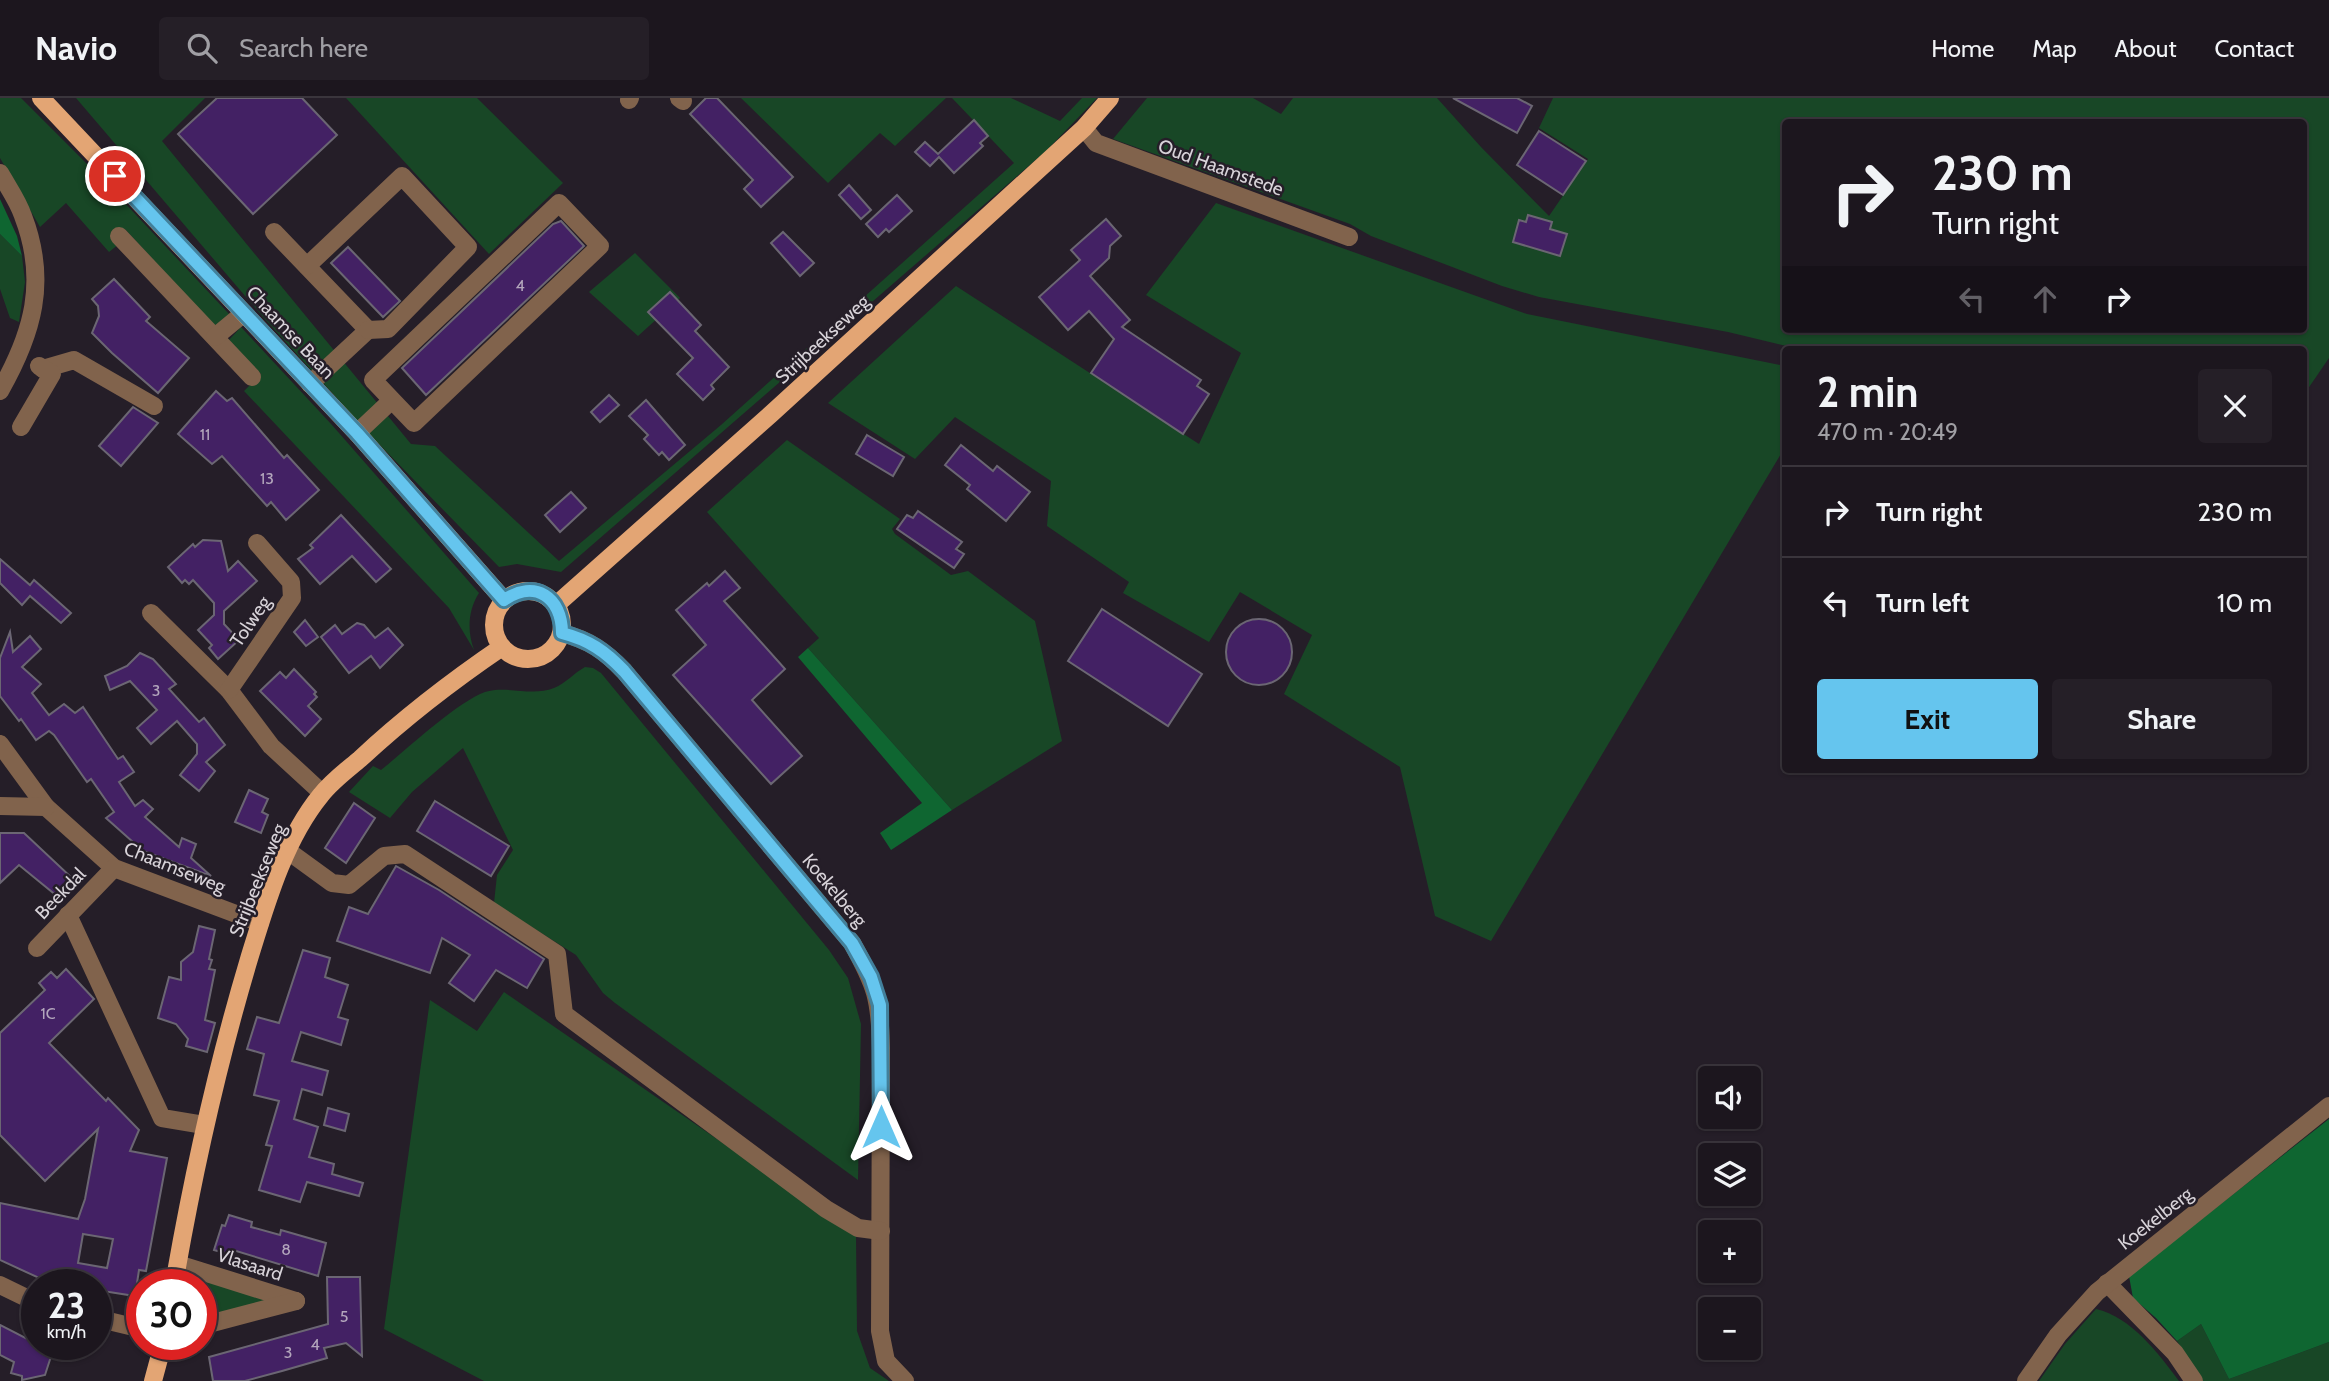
<!DOCTYPE html>
<html lang="en">
<head>
<meta charset="utf-8">
<style>
	body { margin:0; font-family:Cabin,sans-serif; background:#251f27; color:#f1f3f6; height:100vh; display:flex; flex-direction:column; font-size:26px; white-space:nowrap }
	* { box-sizing:border-box; margin:0 }
	p { font-size:23px; color:#a09fa4 }
	.icon { flex:none; width:38px; height:38px; fill:none; stroke:currentColor; stroke-width:2; stroke-linecap:round; stroke-linejoin:round }
	.map { position:relative; flex:1; overflow:hidden }
	.details { position:absolute; left:1782px; top:248px; width:525px; height:427px; display:flex; flex-direction:column; background:#1c161e; border-radius:7px; box-shadow:0 2px 5px #0004,0 0 0 2px #3a353c }
	.details>* { flex:none }
	.top-card { position:absolute; left:1782px; top:21px; width:525px; height:214px; border-radius:7px; box-shadow:0 2px 5px #0004,0 0 0 2px #3a353c; background:#1c161e; color:#f1f3f6; overflow:hidden }
	.fabs { position:absolute; left:1698px; top:968px; display:grid; gap:14px }
	.fabs a { display:grid; place-items:center; width:63px; height:63px; border-radius:7px; background:#1c161e; box-shadow:0 2px 5px #0004,0 0 0 2px #3a353c; font-size:35px }
	.speed { position:absolute; left:21px; top:1171px; display:flex; gap:14px; font-size:35px; font-weight:700; text-align:center }
	.speed>* { display:grid; place-content:center; width:91px; height:91px; border-radius:50%; background:#1c161e; box-shadow:0 2px 5px #0004,0 0 0 2px #3a353c; line-height:1 }
	.speed small { font-size:18px; font-weight:400 }
	.speed .limit { border:10px solid #d22; background:#fff; color:#111 }
	.pin { position:absolute; display:grid; place-items:center; width:60px; height:60px; color:#fff; margin:-30px; border:4px solid #fff; border-radius:50%; box-shadow:0 2px 7px #0007 }
	.me { position:absolute; width:77px; margin:-38px; rotate:0deg; stroke-linejoin:round; filter:drop-shadow(0 0 5px #0008) }
	.turn { display:flex; align-items:center; gap:24px; height:147px; padding:0 35px; font-size:32px }
	.turn .icon { width:91px; height:91px; stroke-width:2.5 }
	.turn b { display:block; font-size:49px; line-height:60px }
	.lanes { display:flex; align-items:center; height:66px; padding:0 35px; background:#0003; justify-content:center; gap:35px; direction:ltr }
	.lanes .off { opacity:.35 }
	.round { display:grid; place-items:center; flex:none; width:74px; height:74px; border-radius:7px; background:#251f27 }
	.summary { display:flex; align-items:center; justify-content:space-between; height:119px; padding:0 35px }
	h1 { font-size:42px; font-weight:700; line-height:52px }
	.action { display:flex; gap:14px; margin-top:auto; padding:14px 35px }
	.action a { flex:1; height:80px; border-radius:7px; background:#65c5ee; color:#111; font-size:28px; font-weight:700; line-height:80px; text-align:center }
	.action a+a { background:#251f27; color:#f1f3f6 }
	ul { padding:0; list-style:none }
	li { display:flex; align-items:center; gap:21px; height:91px; padding:0 35px; border-top:2px solid #3a353c }
	li div { flex:1 }
	li b { display:block; font-size:26px }
	li em { font-style:normal }
	header { display:flex; align-items:center; gap:42px; box-sizing:border-box; height:98px; padding:0 35px; background:#1c161e; border-bottom:2px solid #3a353c }
	header strong { font-size:33px }
	nav { display:flex; gap:38px; margin-inline-start:auto; font-size:24px }
	.search { width:490px; height:63px; background:#251f27; display:flex; align-items:center; gap:18px; box-sizing:border-box; padding:0 24px; border-radius:7px; color:#a09fa4; font-size:26px }
	.map>svg:first-child { display:block }
	.green { fill:#184726; fill-rule:evenodd }
	.forest { fill:#0f6631 }
	.building { fill:#432164; stroke:#6b6673; stroke-width:2; fill-rule:evenodd }
	.lines { fill:none; stroke-linecap:round; stroke-linejoin:round }
	.minor { stroke:#81634c; stroke-width:18 }
	.major { stroke:#e3a574; stroke-width:18 }
	.route-casing { stroke:#42809b; stroke-width:18 }
	.route { stroke:#65c5ee; stroke-width:12 }
	.labels { text-anchor:middle; stroke-width:5; stroke-linejoin:round; paint-order:stroke }
	.number-label { font-size:16px; fill:#b3a6bc }
	.street-label { font-size:19px; fill:#d8d3d9; stroke:#251e28 }
</style>
</head>
<body>
<header>
<strong>Navio</strong>
<div class="search"><svg class="icon" aria-label="search" viewBox="0 0 24 24"><circle cx="10" cy="10" r="6"/><path d="M15 15l6 6"/></svg>Search here</div>
<nav><a>Home</a><a>Map</a><a>About</a><a>Contact</a></nav>
</header>
<div class="map">
<svg width="2329" height="1283" viewBox="0 0 2329 1283">
	<rect width="100%" height="100%" fill="#251e28"/>
	<g class="green">
		<path d="M0,0H21L106,85L230,217L214,228L125,131L115,140L119,146L109,154L66,105L40,129L0,60Z"/>
		<path d="M76,0H205L162,43L411,346L435,348L559,463L721,327L1014,65L952,0H1011L1060,23L1082,0H1097L1047,52L561,474L517,466L499,469L375,342L263,219Z"/>
		<path d="M346,0H477L563,85L489,156Z"/>
		<path d="M741,0H946L895,48L880,35L828,85Z"/>
		<path d="M1147,0H1253L1281,16L1293,0H1437L1481,49L1549,118L1588,61L1539,30L1553,0H2329V260L2303,298V252H1803L1728,234L1539,199L1502,188L1371,138L1350,126L1113,41ZM1785,24H2303V231H1785Z"/>
		<path d="M1216,105L1527,216L1785,268V349L1491,843L1435,818L1400,669L1284,596L1312,537L1240,494L1209,544L1123,495L1129,484L1047,428L1051,383L955,319L915,361L828,305L956,188L1199,346L1241,255L1146,197Z"/>
		<path d="M0,136L22,158L25,184L19,224L10,220L0,191Z"/>
		<path d="M635,155L680,200L638,238L589,194Z"/>
		<path d="M241,229L332,327L479,495C468,512 467,533 474,552L449,510L244,293L261,276L229,242Z"/>
		<path d="M787,342L900,421L892,431L895,436L951,477L968,473L1035,523L1062,643L952,712L808,550L819,540L707,414Z"/>
		<path d="M585,569L593,570L601,575L829,852L848,880L861,926L858,1082L615,905L603,895L576,857L494,805L497,777L513,752L463,650L412,694L390,720L349,694L373,668L381,672C405,653 457,604 485,594C507,587 531,599 554,590C566,585 574,575 585,569Z"/>
		<path d="M504,894L856,1137L857,1233L870,1270L889,1283H484L384,1231L430,902L477,933Z"/>
		<path d="M183,1176L273,1202L201,1221V1186H181Z"/>
		<path d="M2096,1211C2131,1219 2158,1255 2179,1283H2039L2065,1246Z"/>
		<path d="M2201,1226L2229,1281L2329,1244V1283H2203L2177,1243Z"/>
	</g>
	<g class="forest">
		<path d="M0,101L17,138L22,158L0,136Z"/>
		<path d="M808,550L952,712L891,752L880,735L922,705L798,559Z"/>
		<path d="M2329,1021V1244L2229,1281L2201,1226L2177,1243L2156,1220L2133,1200L2129,1178Z"/>
	</g>
	<g class="building">
		<path d="M217,0H302L337,37L253,116L178,36Z"/>
		<path d="M706,0H717L793,79L761,109L744,91L753,82L690,16Z"/>
		<path d="M1453,0H1517L1532,8L1517,35Z"/>
		<path d="M974,22L988,38L980,45L983,48L954,75L939,59L930,68L915,54L925,44L938,56Z"/>
		<path d="M1539,33L1586,63L1563,97L1517,67Z"/>
		<path d="M849,87L871,112L861,121L839,97Z"/>
		<path d="M897,97L912,113L889,134L886,131L878,139L866,126Z"/>
		<path d="M1528,117L1552,124L1550,131L1567,136L1560,158L1513,144L1519,122L1526,124Z"/>
		<path d="M1106,121L1121,138L1110,148L1109,160L1090,178L1130,222L1122,229L1201,282L1197,288L1209,296L1183,336L1091,275L1114,241L1089,213L1068,232L1039,199L1080,162L1071,152Z"/>
		<path d="M561,123L584,148L426,297L402,270L553,126Z"/>
		<path d="M783,134L814,165L800,178L771,145Z"/>
		<path d="M348,149L400,203L383,219L331,165Z"/>
		<path d="M114,181L150,219L146,223L189,260L158,295L112,255L92,235L99,218L98,208L92,201Z"/>
		<path d="M670,194L701,227L695,233L729,269L711,287L714,291L703,302L677,276L693,260L648,214Z"/>
		<path d="M216,293L227,303L232,300L284,360L287,357L319,392L286,422L271,404L267,408L222,358L212,366L178,336Z"/>
		<path d="M609,297L619,307L600,324L591,314Z"/>
		<path d="M646,302L685,347L669,362L662,354L659,357L644,341L648,337L629,318Z"/>
		<path d="M133,309L158,325L121,368L99,348Z"/>
		<path d="M867,337L904,359L893,378L856,356Z"/>
		<path d="M961,347L993,373L997,368L1030,394L1006,423L967,391L970,387L945,367Z"/>
		<path d="M571,394L586,410L560,434L545,417Z"/>
		<path d="M918,413L962,444L956,451L964,456L954,470L897,431L907,417L913,420Z"/>
		<path d="M341,417L391,471L376,484L352,458L320,486L298,461L313,450L310,447Z"/>
		<path d="M203,442L221,443L228,473L238,463L257,483L224,513V526L239,542L218,561L209,550L212,547L198,532L214,517V505L193,482L189,486L185,482L182,485L168,469L193,446L195,449Z"/>
		<path d="M0,461L30,487L34,482L71,515L61,525L30,498L22,507L0,485Z"/>
		<path d="M725,473L740,490L724,503L785,571L752,602L802,658L771,686L673,577L706,547L676,512L707,485L709,488Z"/>
		<path d="M1102,511L1202,576L1168,628L1068,563Z"/>
		<circle cx="1259" cy="554" r="33"/>
		<path d="M305,522L318,539L306,548L294,534Z"/>
		<path d="M357,525L364,527L375,540L388,530L403,547L380,570L371,558L349,575L321,539L335,527L342,536Z"/>
		<path d="M10,534L13,554L30,538L41,551L22,569L41,586L32,595L49,617L64,606L75,615L83,609L118,661L123,658L134,674L119,684L135,708L143,702L153,711L145,719L179,749L182,740L196,746L191,760L211,778L143,753L106,720L114,714L91,681L87,684L54,637L49,633L36,642L21,621L19,623L0,598V560Z"/>
		<path d="M140,555L153,561L176,586L169,591L199,624L204,620L225,647L206,664L215,673L199,693L180,677L197,656V646L177,623L151,646L137,630L157,612L130,583L110,592L105,578L127,568Z"/>
		<path d="M294,571L316,594L314,596L317,599L308,608L321,621L305,638L260,593L280,574L286,580Z"/>
		<path d="M249,692L268,701L262,714L268,717L261,735L235,724Z"/>
		<path d="M435,703L509,748L491,778L417,733Z"/>
		<path d="M354,705L375,720L346,765L325,750Z"/>
		<path d="M0,735H24L72,780L57,798L19,767L0,785Z"/>
		<path d="M396,768L439,792L544,861L527,890L496,872L474,903L449,885L470,857L442,840L430,875L337,843L349,809L368,816Z"/>
		<path d="M199,828L215,832L209,861L212,862L209,871L215,872L205,922L215,925L207,954L186,948L188,941L176,926L158,920L169,879L181,882V864L193,854Z"/>
		<path d="M303,852L330,860L325,879L348,887L338,919L348,922L341,947L301,934L292,963L328,973L322,997L302,991L294,1021L318,1029L309,1059L334,1066L332,1076L363,1085L359,1098L307,1084L300,1104L259,1092L272,1048L266,1047L279,1003L254,997L264,956L247,951L257,919L279,925Z"/>
		<path d="M66,871L94,901L49,945L106,1003L108,1000L139,1032L130,1053L167,1060L146,1173L139,1172L135,1198L96,1192V1186H76L51,1182L50,1185L0,1162V1105L78,1121L85,1101L98,1031L45,1083L0,1037V935L45,892L39,885L51,874L57,880ZM83,1136L113,1141L107,1170L78,1165Z"/>
		<path d="M328,1010L349,1016L345,1033L324,1027Z"/>
		<path d="M229,1117L252,1124L251,1129L280,1137L281,1132L326,1145L318,1178L233,1152L232,1157L214,1152L222,1127L225,1128Z"/>
		<path d="M327,1179H360L362,1258L346,1245L324,1250L327,1260L282,1273L245,1283H213L209,1259L328,1226Z"/>
		<path d="M0,1227L37,1246H55L45,1277L22,1282V1278L11,1275L14,1264L0,1257Z"/>
	</g>
	<g class="lines">
		<g class="minor">
			<path d="M679,0L683,3"/>
			<path d="M629,2L630,0"/>
			<path d="M1084,30L1096,45L1349,139"/>
			<path d="M0,75C8,89 18,103 23,118C48,183 33,235 0,293"/>
			<path d="M274,134L368,232L310,286"/>
			<path d="M119,138L252,279"/>
			<path d="M307,168L402,78L468,149L388,231L368,232"/>
			<path d="M215,239L244,215"/>
			<path d="M43,271L74,262L154,308"/>
			<path d="M21,329L52,276L39,268"/>
			<path d="M357,335L392,302L414,325L600,148L559,105L373,282L392,302"/>
			<path d="M151,515L229,592L271,648L322,695"/>
			<path d="M562,535C589,542 605,553 624,573L852,845C876,888 880,901 881,950L880,1233L886,1263L905,1283"/>
			<path d="M229,592L292,500L291,484L257,445"/>
			<path d="M0,646L46,709L114,770L260,825"/>
			<path d="M0,708L46,709"/>
			<path d="M288,753L332,785L349,787L384,758L405,756L557,856L564,916L826,1111L858,1130L881,1133"/>
			<path d="M68,817L162,1020L204,1027"/>
			<path d="M37,850L114,770"/>
			<path d="M178,1166L296,1203"/>
			<path d="M2107,1185L2175,1255L2194,1283"/>
			<path d="M0,1187L37,1205"/>
			<path d="M96,1220L142,1231"/>
			<path d="M201,1228L296,1203"/>
			<path d="M2026,1283L2058,1237L2097,1194L2329,1008"/>
		</g>
		<g class="major">
			<path d="M41,0L357,335L504,502"/>
			<circle cx="528" cy="527" r="34"/>
			<path d="M556,507L771,316L1084,30L1110,0"/>
			<path d="M174,1186C193,1076 217,968 249,861C266,806 284,742 321,697C332,683 347,672 360,661C404,620 452,583 502,549"/>
			<path d="M153,1283L163,1246"/>
		</g>
	</g>
	<g class="lines">
		<defs>
			<path id="route" d="M115,78L357,335L504,502C535,481 562,499 562,535C589,542 605,553 624,573L852,845L871,879L880,907L881,1029"/>
		</defs>
		<use href="#route" class="route-casing"/>
		<use href="#route" class="route"/>
	</g>
	<g class="labels">
		<g class="number-label">
			<text x="520" y="193">4</text>
			<text x="205" y="342">11</text>
			<text x="267" y="386">13</text>
			<text x="156" y="598">3</text>
			<text x="48" y="921">1C</text>
			<text x="286" y="1157">8</text>
			<text x="344" y="1224">5</text>
			<text x="315" y="1252">4</text>
			<text x="288" y="1260">3</text>
		</g>
		<g class="street-label">
			<text transform="translate(1221 69) rotate(20)" y="7">Oud Haamstede</text>
			<text transform="translate(291 234) rotate(47)" y="7">Chaamse Baan</text>
			<text transform="translate(822 241) rotate(-43)" y="7">Strijbeekseweg</text>
			<text transform="translate(250 523) rotate(-56)" y="7">Tolweg</text>
			<text transform="translate(175 769) rotate(22)" y="7">Chaamseweg</text>
			<text transform="translate(257 782) rotate(-68)" y="7">Strijbeekseweg</text>
			<text transform="translate(835 792) rotate(50)" y="7">Koekelberg</text>
			<text transform="translate(60 795) rotate(-46)" y="7">Beekdal</text>
			<text transform="translate(2155 1120) rotate(-38)" y="7">Koekelberg</text>
			<text transform="translate(250 1166) rotate(18)" y="7">Vlasaard</text>
		</g>
	</g>
</svg>
<div class="fabs">
<a><svg class="icon" aria-label="sound" viewBox="0 0 24 24"><path d="M4 9h4l5-4v14l-5-4H4zM17 9q2 3 0 6"/></svg></a>
<a><svg class="icon" aria-label="layers" viewBox="0 0 24 24"><path d="M12 4l9 5-9 5-9-5zM3 14l9 5 9-5"/></svg></a>
<a>+</a>
<a>−</a>
</div>
<div class="speed"><div>23<small>km/h</small></div><div class="limit">30</div></div>
<div class="pin" style="left:115px;top:78px;background:#d93025"><svg class="icon" aria-label="arrive" viewBox="0 0 24 24"><path d="M6 21V4h12l-3 4 3 4H6"/></svg></div>
<svg class="me" style="left:881px;top:1029px" viewBox="-20 -20 40 40"><path d="M0-17L14 15 0 8-14 15z" fill="#65c5ee" stroke="#fff" stroke-width="4"/></svg>
<div class="top-card">
<div class="turn"><svg class="icon" aria-label="right" viewBox="0 0 24 24"><path d="M7 20v-9h11M14 6l5 5-5 5"/></svg><div><b>230 m</b>Turn right</div></div>
<div class="lanes"><svg class="icon off" aria-label="left" viewBox="0 0 24 24"><path d="M17 20v-9H6M10 6l-5 5 5 5"/></svg><svg class="icon off" aria-label="ahead" viewBox="0 0 24 24"><path d="M12 20V5M6 11l6-6 6 6"/></svg><svg class="icon" aria-label="right" viewBox="0 0 24 24"><path d="M7 20v-9h11M14 6l5 5-5 5"/></svg></div>
</div>
<section class="details">
<div class="summary"><div><h1>2 min</h1><p>470 m · 20:49</p></div><a class="round"><svg class="icon" aria-label="close" viewBox="0 0 24 24"><path d="M6 6l12 12M18 6L6 18"/></svg></a></div>
<ul>
<li><svg class="icon" aria-label="right" viewBox="0 0 24 24"><path d="M7 20v-9h11M14 6l5 5-5 5"/></svg><div><b>Turn right</b></div><em>230 m</em></li>
<li><svg class="icon" aria-label="left" viewBox="0 0 24 24"><path d="M17 20v-9H6M10 6l-5 5 5 5"/></svg><div><b>Turn left</b></div><em>10 m</em></li>
</ul>
<div class="action"><a>Exit</a><a>Share</a></div>
</section>
</div>
</body>
</html>
